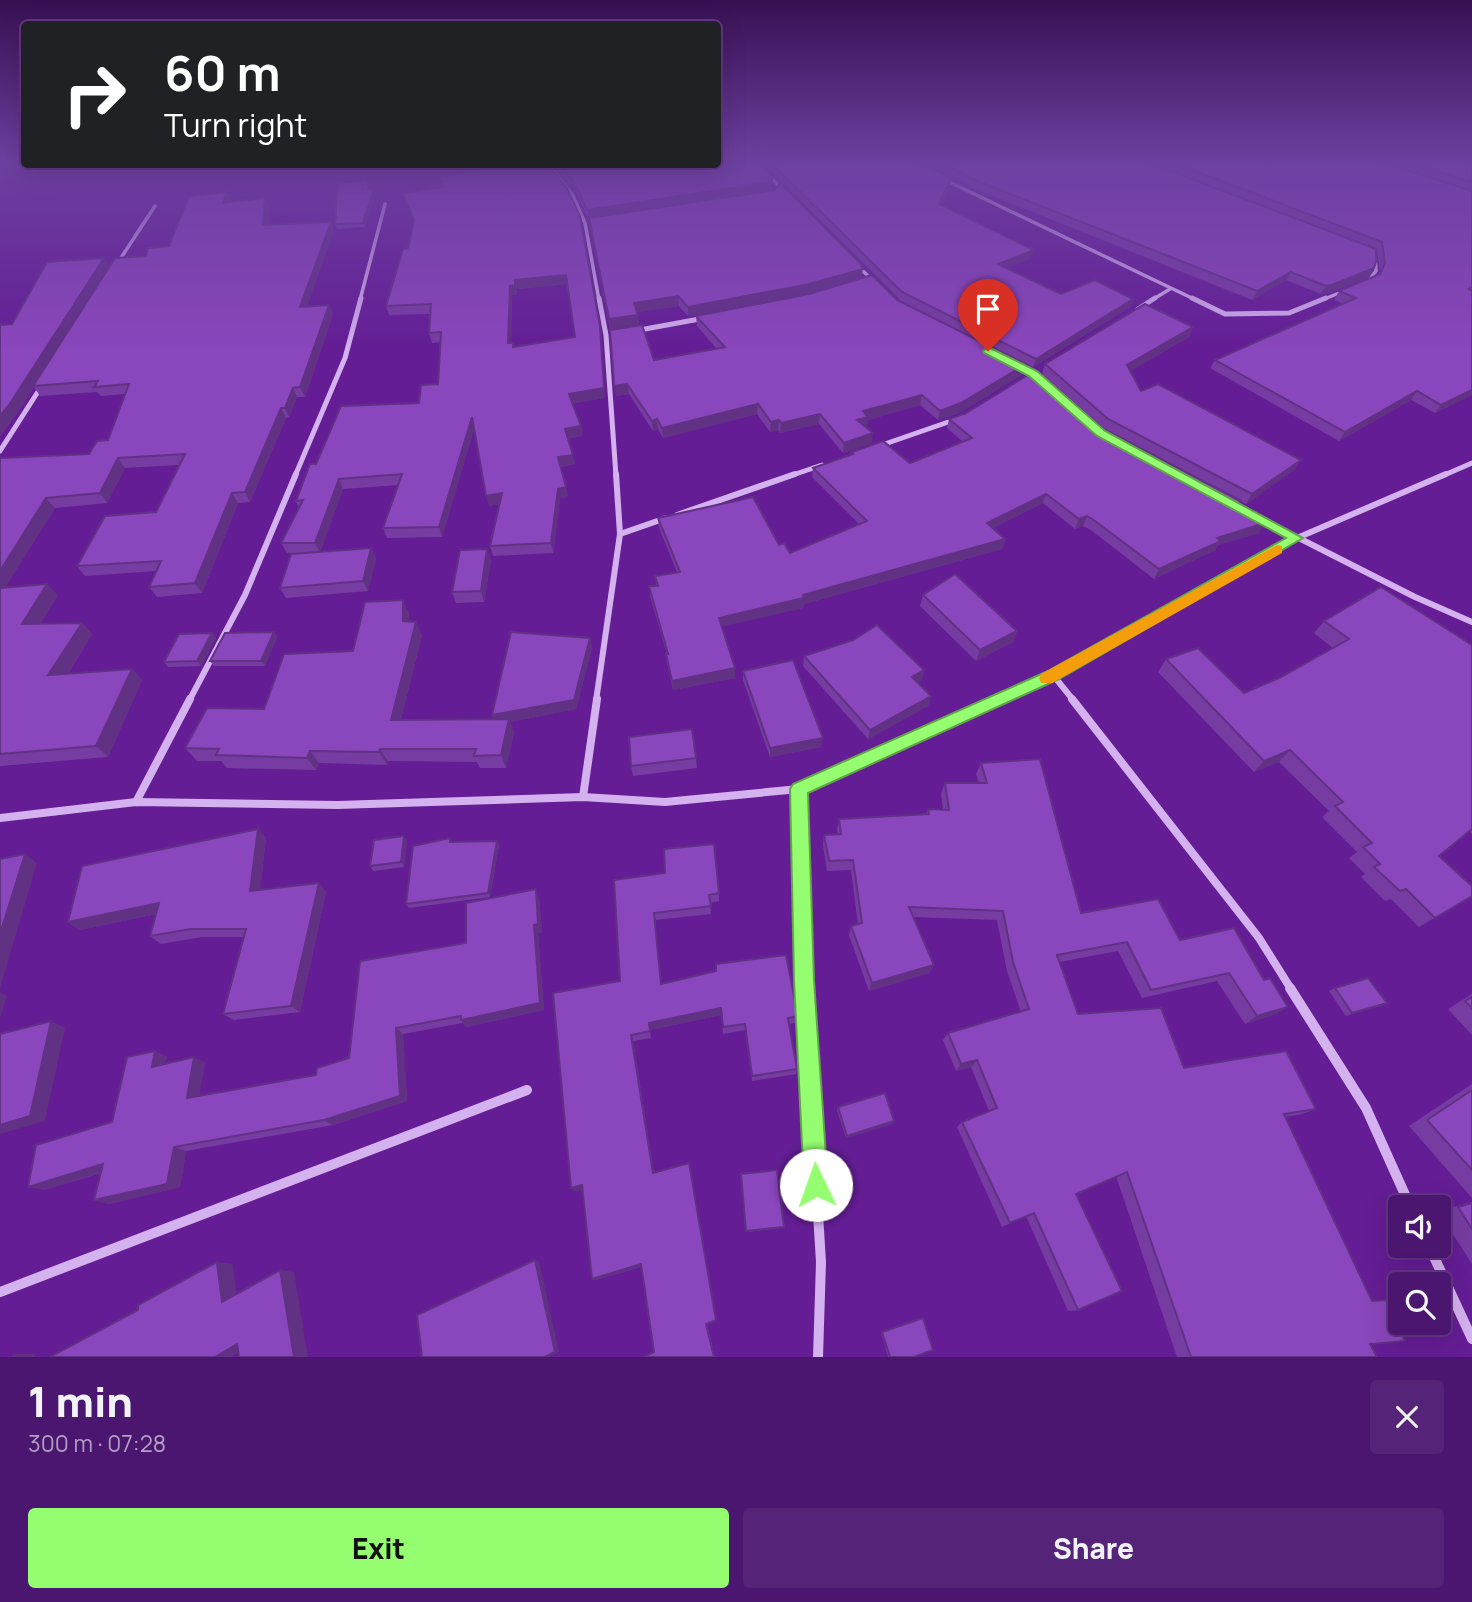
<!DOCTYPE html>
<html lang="en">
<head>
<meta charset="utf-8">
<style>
	body { margin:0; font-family:Manrope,sans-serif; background:#552378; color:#f1f3f6; height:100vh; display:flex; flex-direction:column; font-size:26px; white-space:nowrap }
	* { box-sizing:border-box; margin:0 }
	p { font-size:23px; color:#b29fc3 }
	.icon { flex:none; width:38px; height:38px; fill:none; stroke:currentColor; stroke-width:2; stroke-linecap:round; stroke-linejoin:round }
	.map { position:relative; height:1357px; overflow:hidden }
	.details { display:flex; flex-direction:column; background:#4b1670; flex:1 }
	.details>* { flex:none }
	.top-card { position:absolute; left:21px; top:21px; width:700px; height:147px; border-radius:7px; box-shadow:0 7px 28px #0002,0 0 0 2px #623583; background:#202124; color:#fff; overflow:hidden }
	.tools { position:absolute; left:1388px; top:1195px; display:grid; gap:14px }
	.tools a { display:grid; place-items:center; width:63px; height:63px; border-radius:7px; background:#4b1670; box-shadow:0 7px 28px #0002,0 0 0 2px #623583; font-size:35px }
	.pin { position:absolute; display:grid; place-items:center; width:60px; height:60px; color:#fff; margin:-72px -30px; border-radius:50% 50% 50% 0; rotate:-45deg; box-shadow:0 0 7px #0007 }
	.pin .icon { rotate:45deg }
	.me { position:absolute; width:77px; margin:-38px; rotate:357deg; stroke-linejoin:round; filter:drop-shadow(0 0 5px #0008) }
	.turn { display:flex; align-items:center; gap:24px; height:147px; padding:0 28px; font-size:32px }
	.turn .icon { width:91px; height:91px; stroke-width:2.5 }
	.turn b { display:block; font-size:49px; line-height:60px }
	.round { display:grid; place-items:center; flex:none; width:74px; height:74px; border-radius:7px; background:#552378 }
	.head { display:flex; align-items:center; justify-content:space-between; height:119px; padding:0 28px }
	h1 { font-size:42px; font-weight:800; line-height:52px }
	.action { display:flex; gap:14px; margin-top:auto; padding:14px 28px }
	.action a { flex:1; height:80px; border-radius:7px; background:#95fe70; color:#111; font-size:28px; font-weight:800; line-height:80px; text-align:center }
	.action a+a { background:#552378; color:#f1f3f6 }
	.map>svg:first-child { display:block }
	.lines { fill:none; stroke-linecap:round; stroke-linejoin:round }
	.minor-far4 { stroke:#d4b1ef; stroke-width:3.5 }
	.minor-far3 { stroke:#d4b1ef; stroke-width:5 }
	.minor-far2 { stroke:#d4b1ef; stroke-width:6 }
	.minor-far1 { stroke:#d4b1ef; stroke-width:8 }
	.minor { stroke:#d4b1ef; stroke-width:10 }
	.wall { fill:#773ca2; fill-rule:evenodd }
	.shaded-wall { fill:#613184 }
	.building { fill:#8a46bc; stroke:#613184; stroke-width:2; fill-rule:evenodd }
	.route { fill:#95fe70; stroke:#61a549; stroke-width:2 }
	.slow { fill:#f59e0b }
</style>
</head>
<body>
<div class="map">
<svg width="1472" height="1357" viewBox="0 0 1472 1357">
	<rect width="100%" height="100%" fill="#641d95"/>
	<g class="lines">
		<g class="minor-far4">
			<path d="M755,161L784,191"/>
			<path d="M548,164L572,194L585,223L599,300"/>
			<path d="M943,179L1196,300"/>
			<path d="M117,264L155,206L135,236"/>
			<path d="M856,264L875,283"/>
			<path d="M1368,281L1376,271L1375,255"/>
			<path d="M360,300L385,204"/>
			<path d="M1152,300L1170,289"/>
			<path d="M1322,300L1344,291"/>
		</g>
		<g class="minor-far3">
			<path d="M599,298L606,335L616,476"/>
			<path d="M1192,298L1225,314L1289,313L1326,298"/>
			<path d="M1138,309L1155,298"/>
			<path d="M634,331L705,318"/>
			<path d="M879,446L957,419"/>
			<path d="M0,451L41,387"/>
			<path d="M295,476L345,358L361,298"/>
			<path d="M790,476L822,465"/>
			<path d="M1442,476L1472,463"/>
		</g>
		<g class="minor-far2">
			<path d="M1234,505L1415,597L1472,622"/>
			<path d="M677,515L795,474"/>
			<path d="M620,534L666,518"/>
			<path d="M1053,675L1074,701"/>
			<path d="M189,701L245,595L296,474"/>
			<path d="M596,701L620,534L616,474"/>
			<path d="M995,701L1053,675L1297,538L1446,474"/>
		</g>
		<g class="minor-far1">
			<path d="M1072,699L1259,938L1291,989"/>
			<path d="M799,789L805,989"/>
			<path d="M583,797L597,699"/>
			<path d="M136,802L190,699"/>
			<path d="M0,818L136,802L338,805L583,797L665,802L799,789L999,699"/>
		</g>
		<g class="minor">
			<path d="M804,988L821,1262L818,1357"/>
			<path d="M1290,988L1366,1108L1411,1208"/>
			<path d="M1429,1246L1472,1339"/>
			<path d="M0,1292L527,1090"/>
		</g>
	</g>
	<g class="wall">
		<path d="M761,161H916L950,186L941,205L1031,258L1006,268L1061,294L1133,299L1130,307L1033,367L901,301Z"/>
		<path d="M919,161H1144L1272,210L1146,161H1472V395L1435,413L1411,400L1339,441L1210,368L1215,360L1344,304L1334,300L1339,291L1379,275L1380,271L1377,250H1376L1374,268L1369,277L1328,293L1321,294L1286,280L1252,300L978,190Z"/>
		<path d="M508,164L601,336L605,398L572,403L581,426L582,436L568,438L575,464L561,467L568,497L560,498L553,553L493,556L490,546L499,504L489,506L474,429L442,537L387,538L383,528L399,485L343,489L320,552L371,548L376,558L368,591L286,598L280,588L300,553H287L281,543L299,508L296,501L316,464L419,403L438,384L441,342L432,343L429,333L430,314L389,315L386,306L408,248L414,221L403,193L443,187L440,177ZM567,284L575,337L514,347L511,343L512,295L517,294V289Z"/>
		<path d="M555,164H718L772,185L771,190L861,278L897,300L1026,364L1023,374L959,413L938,420L920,405L868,420L866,427L872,443L843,453L819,424L780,433L778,430L770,432L757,414L663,438L658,429L653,431L629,394L616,396L654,360L717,349L697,326L696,316L809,294L852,281L809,293L688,316L679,306L637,312L639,324L610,329L589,218H588L576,192L556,167Z"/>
		<path d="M368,180L370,189H374L376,193L365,227L337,229L335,224Z"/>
		<path d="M227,192L231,201L230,203L269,207L268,225L334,230L307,306L329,305L333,314L305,397H297L289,417L286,418L250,502L238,503L202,593L157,597L149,587L156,571L85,576L77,566L156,512L179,465L125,468L107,503L55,508L5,587L58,595L40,624L82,623L92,634L68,674L132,669L142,680L108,757L0,766V458L89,454L108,440L125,394L101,396L97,392L40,396L34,387L16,415L0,436V325L12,324L104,258L109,267L146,256L169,246Z"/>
		<path d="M1193,327L1189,337L1130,371L1141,391L1294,470L1246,504L1104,429L1042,374L1045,364Z"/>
		<path d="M949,419L1102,428L1238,506L1259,533L1218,545L1215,550L1154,579L1091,530L1083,526L1075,529L1043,503L993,528L1005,539L1002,549L804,604L803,608L722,626L735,678L673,690L667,663L666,654H667L650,596L649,586H656L655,576L677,572L659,528L658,518L779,545L790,553L859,524L812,477L813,468L851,454L852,452L910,463L963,442L947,428Z"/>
		<path d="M491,560L484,602L456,603L452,592Z"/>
		<path d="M923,595L1017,631L1013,642L976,661L920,606Z"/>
		<path d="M409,613V621L422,635L401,719H494L492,715L590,638L592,648L576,709L510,722L514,732L506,768H480L477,762L388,761L387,765L319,763L316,770L227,768L221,761H197L185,748L264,709Z"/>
		<path d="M1324,621L1472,645V834L1469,831L1439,856L1472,896L1419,927L1391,899L1385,901L1361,877L1365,874L1349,858L1357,852L1322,817L1329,811L1279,762L1254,772L1158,672L1166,659L1244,693L1279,678L1333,648L1314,633Z"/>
		<path d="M274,632L277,637L265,666H214L210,661Z"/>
		<path d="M212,633L216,638L201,666L168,667L164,662Z"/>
		<path d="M804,656L922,680L917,682L931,696L928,706L868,739L803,666Z"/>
		<path d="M743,671L821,747L770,757L743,680Z"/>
		<path d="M696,758L697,768L633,776L631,766Z"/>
		<path d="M981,763L1081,913L1180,940L1264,980L1288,1007L1276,1014L1245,1024L1217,981L1142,998L1118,951L1059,962L1078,1014L1184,1068L1316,1109L1302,1114L1286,1117L1372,1300H1386L1370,1344L1377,1357H1177L1116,1176L1076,1194L1078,1310L1068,1311L1026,1216L1002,1227L957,1127L962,1122L989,1111L971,1067L956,1071L943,1040L948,1033L1021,1012L1007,971L997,920L913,917L934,965L929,973L869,991L849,935L851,926L858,924L851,870L827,871L823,845L824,835L838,834L837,830L839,819L926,814L928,809L943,810L941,794L945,783H979L976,774Z"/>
		<path d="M258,829L266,838L260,890L319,883L326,892L300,1012L234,1020L223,1014L243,937H202L161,944L150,936L156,914L80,930L68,922Z"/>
		<path d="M407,841L404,867L373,871L370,866Z"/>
		<path d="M497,841L499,845L490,897L409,908L406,904L452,842Z"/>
		<path d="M614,880L719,893V901L710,903L711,914L655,920L661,984L798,1016L796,1023L789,1024L797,1069L796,1074L752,1081L745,1030L723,1034L721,1015L650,1030L651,1038L633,1041L654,1173L716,1321L707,1324L715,1357H644L654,1352L641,1267L596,1280L592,1279L583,1189L575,1191L571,1188L620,981Z"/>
		<path d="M539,897L542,932L538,933L544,1010L466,1027L463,1023L403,1034L407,1101L333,1125L186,1151L180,1187L109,1204L94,1200L101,1173L44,1190L112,1122L155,1051L167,1057L165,1063L205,1062L199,1095L316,1075L349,1058L466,943Z"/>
		<path d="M1335,988L1387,1003L1380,1006L1346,1016L1329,991Z"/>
		<path d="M1472,994V1035L1448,1009Z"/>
		<path d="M1472,1084V1198L1409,1126Z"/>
		<path d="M838,1107L894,1121L892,1124L846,1138L837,1110Z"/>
		<path d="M741,1174L784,1227L783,1228L746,1232Z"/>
		<path d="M1472,1202V1264L1438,1211Z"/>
		<path d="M920,1318L914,1357H888L881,1332Z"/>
	</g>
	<g class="shaded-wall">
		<path d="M773,177L771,190L588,218L587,210Z"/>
		<path d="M951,178L950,186L938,212L939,204Z"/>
		<path d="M374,189L376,193L365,227L363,223Z"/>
		<path d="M227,192L231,201L227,212L223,203Z"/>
		<path d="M265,198L269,207L267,234L263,225Z"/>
		<path d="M331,222L334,230L304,316L300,307Z"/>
		<path d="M1034,250L1031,258L996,273L998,264Z"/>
		<path d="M104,258L109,267L16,415L0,436V416Z"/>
		<path d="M1374,268L1369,277L1328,293L1321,294L1326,286Z"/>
		<path d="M863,269L861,278L809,293L688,316V307Z"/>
		<path d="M1291,272L1286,280L1252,300L1257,291Z"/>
		<path d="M566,275L567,284L517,289V294L512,295L511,353L508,343L510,286L515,280Z"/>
		<path d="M678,296L679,306L635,313L634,303Z"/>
		<path d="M1133,299L1130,307L1033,367L1036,359Z"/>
		<path d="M329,305L333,314L305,397L300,387Z"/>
		<path d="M638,315L639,324L610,329L609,319Z"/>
		<path d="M600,326L605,398L571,404L569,394Z"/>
		<path d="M1193,327L1189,337L1124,375L1127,365Z"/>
		<path d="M1026,364L1023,374L959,413L938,420L940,411Z"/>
		<path d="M627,384L629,394L616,396L614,386Z"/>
		<path d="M293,388L297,397L289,417L285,408Z"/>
		<path d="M1472,390V395L1435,413L1441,405Z"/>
		<path d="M1417,391L1411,400L1339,441L1345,432Z"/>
		<path d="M922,395L920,405L868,420L867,427L856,430L857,420L863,411Z"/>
		<path d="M758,404L757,414L663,438L662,428Z"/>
		<path d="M281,408L286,418L250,502L245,492Z"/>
		<path d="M820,414L819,424L780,433L781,423Z"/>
		<path d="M472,417L475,426L442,537L439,527Z"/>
		<path d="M657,419L658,429L653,431L652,421Z"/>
		<path d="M779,420L778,430L770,432L771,422Z"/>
		<path d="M581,426L582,436L567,439L565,429Z"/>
		<path d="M873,433L872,443L843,453L844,443Z"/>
		<path d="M573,455L575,464L560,467L558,457Z"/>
		<path d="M118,458L125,468L107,503L100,493Z"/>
		<path d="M1301,460L1294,470L1246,504L1252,494Z"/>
		<path d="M339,479L343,489L320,553L315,543Z"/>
		<path d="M566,487L568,497L560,498L553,553L551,543L558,489Z"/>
		<path d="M232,493L238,503L202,593L195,583Z"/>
		<path d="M502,493L504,503L489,506L486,496Z"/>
		<path d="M1046,494L1043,503L984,533L987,523Z"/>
		<path d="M46,498L55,508L0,596V571Z"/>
		<path d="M1087,516L1083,526L1075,529L1079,519Z"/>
		<path d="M1265,523L1259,533L1218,545L1215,550L1154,579L1159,569L1217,538Z"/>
		<path d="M1005,539L1002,549L804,604L803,608L720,627L719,618Z"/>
		<path d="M371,548L376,558L368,591L363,581Z"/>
		<path d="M487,549L491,560L484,602L481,591Z"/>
		<path d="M47,584L58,595L33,636L22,624Z"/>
		<path d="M403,600L409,613V634L403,621Z"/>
		<path d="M416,622L422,635L398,732L391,720Z"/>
		<path d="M82,623L92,634L60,686L48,675Z"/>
		<path d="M1017,631L1013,642L976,661L980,650Z"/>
		<path d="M274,632L277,637L265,666L261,661Z"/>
		<path d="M212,633L216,638L201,666L197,661Z"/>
		<path d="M590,638L592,648L576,709L510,722L514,732L506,768L501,755L496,724L492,715Z"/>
		<path d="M735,668V678L673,690L672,681Z"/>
		<path d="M132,669L142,680L108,757L96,746Z"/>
		<path d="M924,670L922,680L910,687L912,677Z"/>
		<path d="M931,696L928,706L868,739L870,730Z"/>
		<path d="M823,738L821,747L770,757V748Z"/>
		<path d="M380,749L388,761L387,765L379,752Z"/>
		<path d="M1290,750L1279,762L1254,772L1264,761Z"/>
		<path d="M310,751L319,763L316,770L307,758Z"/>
		<path d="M258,829L266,838L259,899L250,891Z"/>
		<path d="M404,836L407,841L404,867L401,862Z"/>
		<path d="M497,841L499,845L490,897L488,893Z"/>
		<path d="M25,854L37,863L0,988V934Z"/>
		<path d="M319,883L326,892L300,1012L291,1006Z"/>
		<path d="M536,889L539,897L542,932L538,933L544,1010L466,1027L461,1020L534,925Z"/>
		<path d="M159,903L170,911L80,930L68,922Z"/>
		<path d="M934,965L929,973L869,991L872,983Z"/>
		<path d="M0,992L7,996L0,1018Z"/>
		<path d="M1387,1003L1380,1006L1346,1016L1352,1013Z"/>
		<path d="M1288,1007L1276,1014L1245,1024L1257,1016Z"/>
		<path d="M721,1008V1015L650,1030L651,1038L649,1023Z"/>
		<path d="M51,1021L65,1028L45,1121L0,1134V1125Z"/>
		<path d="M396,1028L403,1034L407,1101L333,1125L324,1120Z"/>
		<path d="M631,1035L633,1041L655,1177L653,1173Z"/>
		<path d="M155,1051L167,1057L163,1072L152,1067Z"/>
		<path d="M194,1057L205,1062L198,1103L187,1098Z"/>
		<path d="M977,1060L971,1067L956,1071L961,1064Z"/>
		<path d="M894,1121L892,1124L846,1138L847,1136Z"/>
		<path d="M174,1147L186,1151L180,1187L109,1204L94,1200Z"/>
		<path d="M103,1164L116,1168L44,1190L28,1187Z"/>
		<path d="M582,1185L586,1188L575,1191L571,1188Z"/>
		<path d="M535,1260L539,1261L559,1352L549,1357H545Z"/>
		<path d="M217,1262L233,1264L237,1303L222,1302Z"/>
		<path d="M641,1264L643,1266L596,1280L592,1279Z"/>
		<path d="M280,1270L294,1272L308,1357H294Z"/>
		<path d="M237,1344H253L231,1357H215Z"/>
		<path d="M13,1354H35V1357H12Z"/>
	</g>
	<g class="building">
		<path d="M718,161H757L773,177L771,182L587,210L575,184L559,164H718Z"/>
		<path d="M769,161H916L951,178L939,204L1034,250L998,264L1061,294L1095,280L1133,299L1036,359L902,292Z"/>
		<path d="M936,161H1144L1376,249V262L1374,268L1332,285L1326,286L1291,272L1257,291L980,182Z"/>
		<path d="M1169,161H1378L1472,191V287L1469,289L1472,291V390L1441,405L1417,391L1345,432L1215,360L1356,298L1339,291L1380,274L1385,263L1382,242Z"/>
		<path d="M1406,161H1472V182Z"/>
		<path d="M508,164H548L567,188L580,216L600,326L604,388L569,394L581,426L565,429L573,455L558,457L566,487L558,489L551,543L490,546L502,493L486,496L472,417L439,527L383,528L402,474L339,479L315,543H281L303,500L296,501L310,464H316L341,406L419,403L421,385L438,384L441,332L429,333L431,304L386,306L403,249L408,248L414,220L403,193L444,187L440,177ZM566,275L575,337L513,347V343H508L510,286L515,285V280Z"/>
		<path d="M368,180V189H374L363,223L335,224L338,183Z"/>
		<path d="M780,183L861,264L863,269L809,284L688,307L678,296L634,303L638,315L609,319L589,218L775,190Z"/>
		<path d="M227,192L223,203L265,198L263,225L331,222L300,307L329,305L300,387L293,388L285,408H281L245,492L232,493L195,583L149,587L161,561L77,566L105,516L156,512L185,454L118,458L100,493L46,498L0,571V458L89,454L97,441L108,440L129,384L94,387L98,381L33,386L115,258L146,256L148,248L169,246L189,196Z"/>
		<path d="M104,258L9,405L0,416V325L12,324L47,262Z"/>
		<path d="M872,275L897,300L1026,364L961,403L940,411L922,395L863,411L868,417L857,420L873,433L844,443L820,414L781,423L779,420L771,422L758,404L662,428L657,419L652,421L627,384L614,386L610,330L642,325L654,360L725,347L696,316L809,294Z"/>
		<path d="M1145,304L1193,327L1127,365L1141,391L1158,384L1301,460L1252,494L1108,419L1045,364Z"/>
		<path d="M1036,370L1102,428L1241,501L1236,505L1265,523L1217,538L1221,541L1159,569L1095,521L1087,516L1079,519L1046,494L987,523L1005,539L803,595L804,598L719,618L735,668L672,681L666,654H668L649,586H658L655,576L680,572L658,518L753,497L779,545L784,543L790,553L867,521L813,468L853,454L852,452L883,441L910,463L972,438L949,419L966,413Z"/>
		<path d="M371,548L363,581L280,588L291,554Z"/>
		<path d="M487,549L481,591L452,592L460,550Z"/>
		<path d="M955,574L1017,631L980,650L923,595Z"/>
		<path d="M47,584L22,624L82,623L48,675L132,669L96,746L0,754V588Z"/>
		<path d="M1381,587L1472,645V829L1439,856L1472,886V896L1435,918L1406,889L1400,891L1374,867L1380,864L1363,847L1372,843L1335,806L1343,802L1290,750L1264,761L1166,659L1198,648L1244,693L1279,678L1349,639L1324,621Z"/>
		<path d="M403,600V621L416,622L391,720L509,719L501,755L474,756L476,749H380L379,752L310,751L307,758L216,755L219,749L185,748L207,708L264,709L284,654L353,651L365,602Z"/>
		<path d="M877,625L924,670L912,677L931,696L870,730L804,656L853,640Z"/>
		<path d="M274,632L261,661H210L225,633Z"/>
		<path d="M511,632L590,638L574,700L492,715Z"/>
		<path d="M212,633L197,661L164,662L179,634Z"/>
		<path d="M793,660L823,738L770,748L743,671Z"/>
		<path d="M692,729L696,758L631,766L629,737Z"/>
		<path d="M1040,759L1081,913L1158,899L1180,940L1234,928L1264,980L1270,978L1288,1007L1257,1016L1229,973L1151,990L1127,942L1057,955L1078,1014L1161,1008L1184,1068L1286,1051L1316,1109L1284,1114L1372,1301L1386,1300L1405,1341L1370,1344L1377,1357H1191L1127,1172L1076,1194L1122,1291L1078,1310L1034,1213L1010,1223L962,1122L997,1108L977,1060L961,1064L948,1033L1029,1009L1013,962L1003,911L909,907L934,965L872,983L851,926L862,923L853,860L829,861L824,835L841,834L839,819L929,814L928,809L949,810L945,783H987L981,763Z"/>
		<path d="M258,829L250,891L319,883L291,1006L223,1014L246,929H191L150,936L159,903L68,922L82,866Z"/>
		<path d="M404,836L401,862L370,866L374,840Z"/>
		<path d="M450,838V842L497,841L488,893L406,904L413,846Z"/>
		<path d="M714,844L719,893L709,895L711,906L654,913L661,984L716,971V964L786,955L798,1016L788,1018L797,1069L752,1076L745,1024L723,1027L721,1008L649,1023L650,1031L631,1035L653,1173L689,1163L716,1320L706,1324L714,1357H644L654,1352L641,1264L592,1279L582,1185L571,1188L553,993L620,981L614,880L665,873L664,849Z"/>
		<path d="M25,854L0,934V859Z"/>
		<path d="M536,889L538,924L534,925L540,1003L461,1020V1016L396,1028L400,1096L324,1120L174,1147L167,1184L94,1200L103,1164L28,1187L36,1145L112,1122L127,1057L155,1051L152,1067L194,1057L187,1098L316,1075L317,1068L349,1058L360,961L466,943V903Z"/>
		<path d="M1368,978L1387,1003L1352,1013L1335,988Z"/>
		<path d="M1472,997V1008L1465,1001Z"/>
		<path d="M51,1021L30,1116L0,1125V1034Z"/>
		<path d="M1472,1090V1170L1427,1120Z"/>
		<path d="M885,1093L894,1121L847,1136L838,1107Z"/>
		<path d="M777,1170L784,1227L746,1231L741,1174Z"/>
		<path d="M1472,1203V1229L1458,1207Z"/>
		<path d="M535,1260L555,1352L545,1357H422L417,1315Z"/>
		<path d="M217,1262L222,1302L280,1270L294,1357H239L237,1344L215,1357H50L138,1310V1305Z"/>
		<path d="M923,1318L933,1350L914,1357H890L882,1332Z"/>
	</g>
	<linearGradient id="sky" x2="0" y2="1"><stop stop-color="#371052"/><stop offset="0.46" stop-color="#6c40a0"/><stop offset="1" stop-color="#6c40a0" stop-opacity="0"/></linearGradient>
	<rect width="1472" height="351" fill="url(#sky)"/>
	<path class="route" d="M988,347L1037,371L1105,431L1303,538L1059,679L808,793L814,980L828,1185L824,1194L816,1197L808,1194L804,1185L794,980L790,789L793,784L1048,671L1286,538L1097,436L1029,376L984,353L983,351Z"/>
	<path class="slow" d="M1277,545L1282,546V553L1052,683H1041L1039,678L1041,674Z"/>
</svg>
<div class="tools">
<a><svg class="icon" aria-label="sound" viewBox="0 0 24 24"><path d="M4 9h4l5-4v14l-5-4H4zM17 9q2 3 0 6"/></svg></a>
<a><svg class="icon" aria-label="search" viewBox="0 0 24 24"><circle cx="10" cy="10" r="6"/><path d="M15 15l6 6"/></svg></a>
</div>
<div class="pin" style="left:988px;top:351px;background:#d93025"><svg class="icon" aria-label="arrive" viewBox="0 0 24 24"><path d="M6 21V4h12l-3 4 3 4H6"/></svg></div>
<svg class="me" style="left:816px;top:1185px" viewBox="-20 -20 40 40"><circle r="19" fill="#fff"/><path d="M0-13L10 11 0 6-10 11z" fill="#95fe70"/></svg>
<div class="top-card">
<div class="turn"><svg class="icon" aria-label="right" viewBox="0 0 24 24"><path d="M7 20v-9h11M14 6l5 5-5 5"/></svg><div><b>60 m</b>Turn right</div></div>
</div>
</div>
<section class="details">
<div class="head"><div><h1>1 min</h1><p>300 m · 07:28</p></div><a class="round"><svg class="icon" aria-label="close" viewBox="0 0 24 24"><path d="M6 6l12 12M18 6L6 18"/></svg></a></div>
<div class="action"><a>Exit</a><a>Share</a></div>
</section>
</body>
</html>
